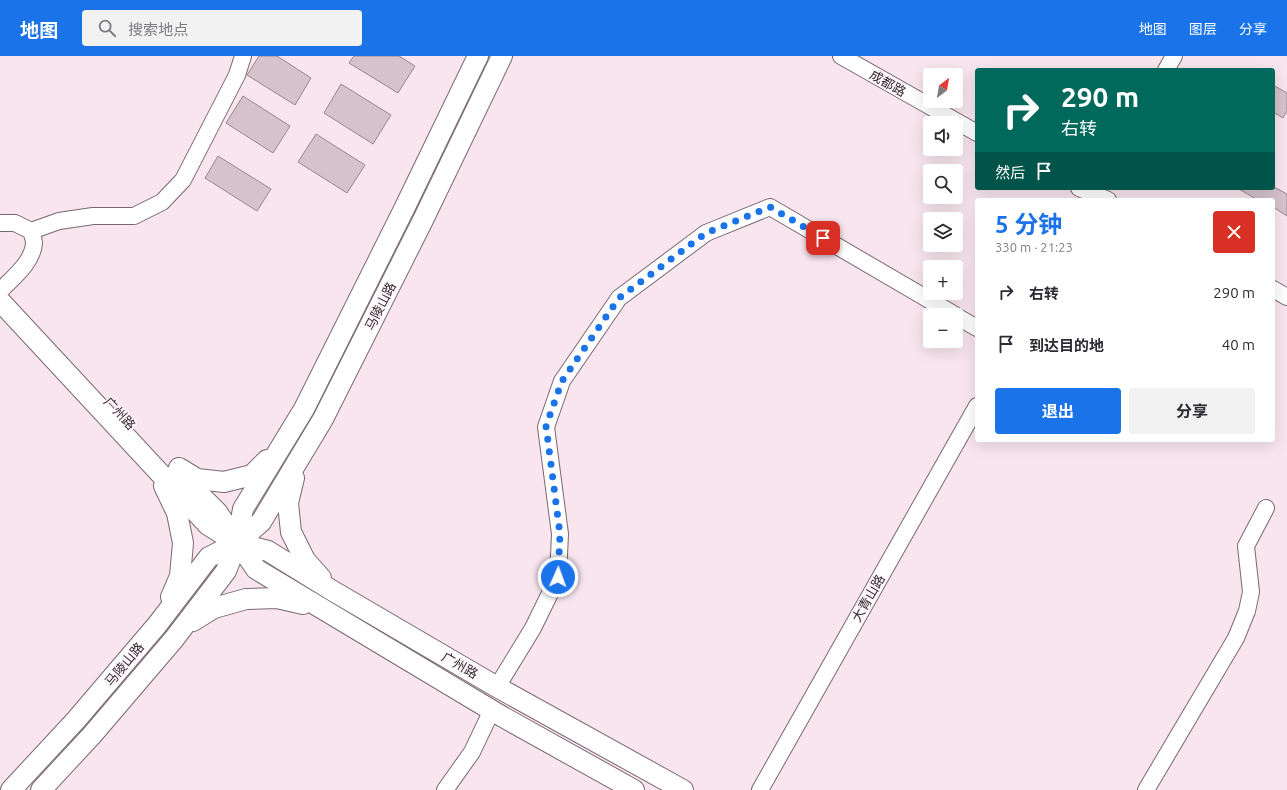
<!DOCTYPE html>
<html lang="zh">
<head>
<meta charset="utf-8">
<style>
	body { margin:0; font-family:Ubuntu,"Noto Sans SC",sans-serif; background:#f2f2f3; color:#2b2b33; height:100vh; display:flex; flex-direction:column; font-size:15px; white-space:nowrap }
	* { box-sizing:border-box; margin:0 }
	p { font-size:13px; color:#7c7c81 }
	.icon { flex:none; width:22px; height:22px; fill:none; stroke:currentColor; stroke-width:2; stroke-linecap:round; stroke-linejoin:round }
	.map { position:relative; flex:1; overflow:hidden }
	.sheet { position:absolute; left:975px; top:142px; width:300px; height:244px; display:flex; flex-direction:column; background:#fff; border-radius:4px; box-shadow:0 4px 16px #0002 }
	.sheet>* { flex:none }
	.hud { position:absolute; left:975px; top:12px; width:300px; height:122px; border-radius:4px; box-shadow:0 4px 16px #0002; background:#00695c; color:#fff; overflow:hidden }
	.needle { width:26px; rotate:31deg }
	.fabs { position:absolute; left:923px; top:12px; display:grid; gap:8px }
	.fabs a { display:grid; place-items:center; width:40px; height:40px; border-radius:4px; background:#fff; box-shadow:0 4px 16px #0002; font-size:20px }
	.pin { position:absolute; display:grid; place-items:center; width:34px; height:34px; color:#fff; margin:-17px; border-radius:8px; box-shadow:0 2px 6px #0006 }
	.me { position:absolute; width:44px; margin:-22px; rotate:2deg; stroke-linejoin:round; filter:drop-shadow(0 0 3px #0008) }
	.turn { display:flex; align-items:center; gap:14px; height:84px; padding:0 20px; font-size:18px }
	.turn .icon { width:52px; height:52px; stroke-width:2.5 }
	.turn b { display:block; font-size:28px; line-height:34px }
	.then { display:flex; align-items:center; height:38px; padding:0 20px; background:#0003; gap:8px; font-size:15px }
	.round { display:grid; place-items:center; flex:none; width:42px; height:42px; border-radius:4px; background:#f2f2f3 }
	.summary { display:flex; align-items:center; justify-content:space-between; height:68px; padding:0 20px }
	h1 { font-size:24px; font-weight:700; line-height:30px; color:#1a73e8 }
	.cta { display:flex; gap:8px; margin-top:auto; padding:8px 20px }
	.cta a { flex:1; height:46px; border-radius:4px; background:#1a73e8; color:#fff; font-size:16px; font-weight:700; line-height:46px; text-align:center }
	.cta a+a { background:#f2f2f3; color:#2b2b33 }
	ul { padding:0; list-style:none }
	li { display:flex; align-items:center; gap:12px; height:52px; padding:0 20px }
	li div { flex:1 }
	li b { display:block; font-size:15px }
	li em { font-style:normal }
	header { display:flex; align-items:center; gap:24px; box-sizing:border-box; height:56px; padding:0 20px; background:#1a73e8; color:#fff }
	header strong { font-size:19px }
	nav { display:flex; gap:22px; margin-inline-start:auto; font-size:14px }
	.search { width:280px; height:36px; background:#f2f2f3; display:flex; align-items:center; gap:10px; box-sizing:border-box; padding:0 14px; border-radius:4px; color:#7c7c81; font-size:15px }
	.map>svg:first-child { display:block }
	.building { fill:#d5c2cb; stroke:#98878f }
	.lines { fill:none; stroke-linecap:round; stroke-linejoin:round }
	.minor-casing { stroke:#796871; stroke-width:18 }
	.major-casing { stroke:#796871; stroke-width:22 }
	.minor { stroke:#fff; stroke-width:16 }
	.major { stroke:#fff; stroke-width:20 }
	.route { stroke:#1a73e8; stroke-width:7; stroke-dasharray:0 12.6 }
	.labels { text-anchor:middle; stroke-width:3; stroke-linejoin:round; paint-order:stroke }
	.street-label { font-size:13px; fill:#312a2d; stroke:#fef6fa }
</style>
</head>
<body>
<header>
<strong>地图</strong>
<div class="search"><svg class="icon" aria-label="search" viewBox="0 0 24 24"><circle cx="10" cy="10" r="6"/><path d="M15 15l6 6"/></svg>搜索地点</div>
<nav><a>地图</a><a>图层</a><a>分享</a></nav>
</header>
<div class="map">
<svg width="1287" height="734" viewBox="0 0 1287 734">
	<rect width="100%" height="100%" fill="#f8e5ee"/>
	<g class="building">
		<path d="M259,0H277L311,22L295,49L247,19Z"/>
		<path d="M354,0H399L415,10L398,37L349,7Z"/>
		<path d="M341,28L391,59L373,88L324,57Z"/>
		<path d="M1273,29L1287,37V55L1283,62L1273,56Z"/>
		<path d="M243,40L290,70L273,97L226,67Z"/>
		<path d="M316,78L365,109L347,137L298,106Z"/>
		<path d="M218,100L271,133L257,155L205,122Z"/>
		<path d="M1237,132H1276L1287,138V160L1273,151V144H1258Z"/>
	</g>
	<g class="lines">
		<defs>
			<g id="minor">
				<path d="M841,0L977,77"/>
				<path d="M1166,14L1174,0"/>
				<path d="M1079,132L1108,144"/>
				<path d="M0,167H15L31,175C32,178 34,184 34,187C33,205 15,220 3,232"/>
				<path d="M31,175L59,165L93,160H134L162,146L183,124L237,19L243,0"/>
				<path d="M1273,233L1287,241"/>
				<path d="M956,260L977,272"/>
				<path d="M497,631L533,572L558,521L560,478L546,371L562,325L619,242L706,177L770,151L955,259"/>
				<path d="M445,734L472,696L492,654"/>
				<path d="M760,734L977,350"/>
				<path d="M1146,734L1236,582L1247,555L1251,536L1246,490L1266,452"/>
			</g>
			<g id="major">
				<path d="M0,245L208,469L237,487L268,495L333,535L497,631L683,734"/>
				<path d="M179,412L197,423L224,426L252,419L267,404"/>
				<path d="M177,416L217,456L256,513L503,661L634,734"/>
				<path d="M294,422L288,447L291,476L305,504L321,522"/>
				<path d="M164,430L177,457L183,487L180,520L171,541"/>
				<path d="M193,565L214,552L246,543L277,542L303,548"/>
				<path d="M11,734L76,664L157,569L209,501L237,487L261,466L323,363L423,164L502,0"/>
				<path d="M41,734L92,679L174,583L226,515L237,487L243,453L304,353L404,153L478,0"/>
			</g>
		</defs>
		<use href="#minor" class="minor-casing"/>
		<use href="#major" class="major-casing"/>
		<use href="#minor" class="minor"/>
		<use href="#major" class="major"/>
	</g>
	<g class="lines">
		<path class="route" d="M558,521L560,478L546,370L562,325L619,242L706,177L770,151L823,182"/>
	</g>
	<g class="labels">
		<g class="street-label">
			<text transform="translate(888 27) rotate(30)" y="5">成都路</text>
			<text transform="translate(380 250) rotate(-63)" y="5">马陵山路</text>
			<text transform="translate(120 357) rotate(47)" y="5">广州路</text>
			<text transform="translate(868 542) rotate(-60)" y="5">大青山路</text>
			<text transform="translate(124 608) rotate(-50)" y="5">马陵山路</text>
			<text transform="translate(460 609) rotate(30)" y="5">广州路</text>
		</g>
	</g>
</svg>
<div class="fabs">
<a><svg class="needle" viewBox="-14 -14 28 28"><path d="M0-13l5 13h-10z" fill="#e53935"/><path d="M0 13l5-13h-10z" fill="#7c7c81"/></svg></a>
<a><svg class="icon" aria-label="sound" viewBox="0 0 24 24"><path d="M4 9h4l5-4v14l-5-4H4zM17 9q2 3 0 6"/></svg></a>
<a><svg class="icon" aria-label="search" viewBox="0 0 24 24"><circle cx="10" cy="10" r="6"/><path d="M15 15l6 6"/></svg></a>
<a><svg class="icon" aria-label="layers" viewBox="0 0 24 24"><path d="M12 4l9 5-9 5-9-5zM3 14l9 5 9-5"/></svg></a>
<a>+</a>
<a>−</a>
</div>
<div class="pin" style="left:823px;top:182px;background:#d93025"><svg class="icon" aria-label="arrive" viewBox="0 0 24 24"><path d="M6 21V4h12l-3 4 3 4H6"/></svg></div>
<svg class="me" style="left:558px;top:521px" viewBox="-20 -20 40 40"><circle r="17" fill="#1a73e8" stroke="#fff" stroke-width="3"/><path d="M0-11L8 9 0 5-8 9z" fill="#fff"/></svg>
<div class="hud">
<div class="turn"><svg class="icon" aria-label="right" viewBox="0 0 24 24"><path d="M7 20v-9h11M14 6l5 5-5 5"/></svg><div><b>290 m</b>右转</div></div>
<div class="then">然后<svg class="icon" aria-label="arrive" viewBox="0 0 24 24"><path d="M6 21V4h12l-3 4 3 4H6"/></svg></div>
</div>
<section class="sheet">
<div class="summary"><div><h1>5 分钟</h1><p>330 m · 21:23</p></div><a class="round" style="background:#d93025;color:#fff"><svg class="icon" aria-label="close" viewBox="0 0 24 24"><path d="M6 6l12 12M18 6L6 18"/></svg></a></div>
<ul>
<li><svg class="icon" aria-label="right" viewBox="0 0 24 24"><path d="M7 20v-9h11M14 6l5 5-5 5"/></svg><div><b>右转</b></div><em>290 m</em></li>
<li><svg class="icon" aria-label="arrive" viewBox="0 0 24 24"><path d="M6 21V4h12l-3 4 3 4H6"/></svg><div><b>到达目的地</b></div><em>40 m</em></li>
</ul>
<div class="cta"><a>退出</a><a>分享</a></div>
</section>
</div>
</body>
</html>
